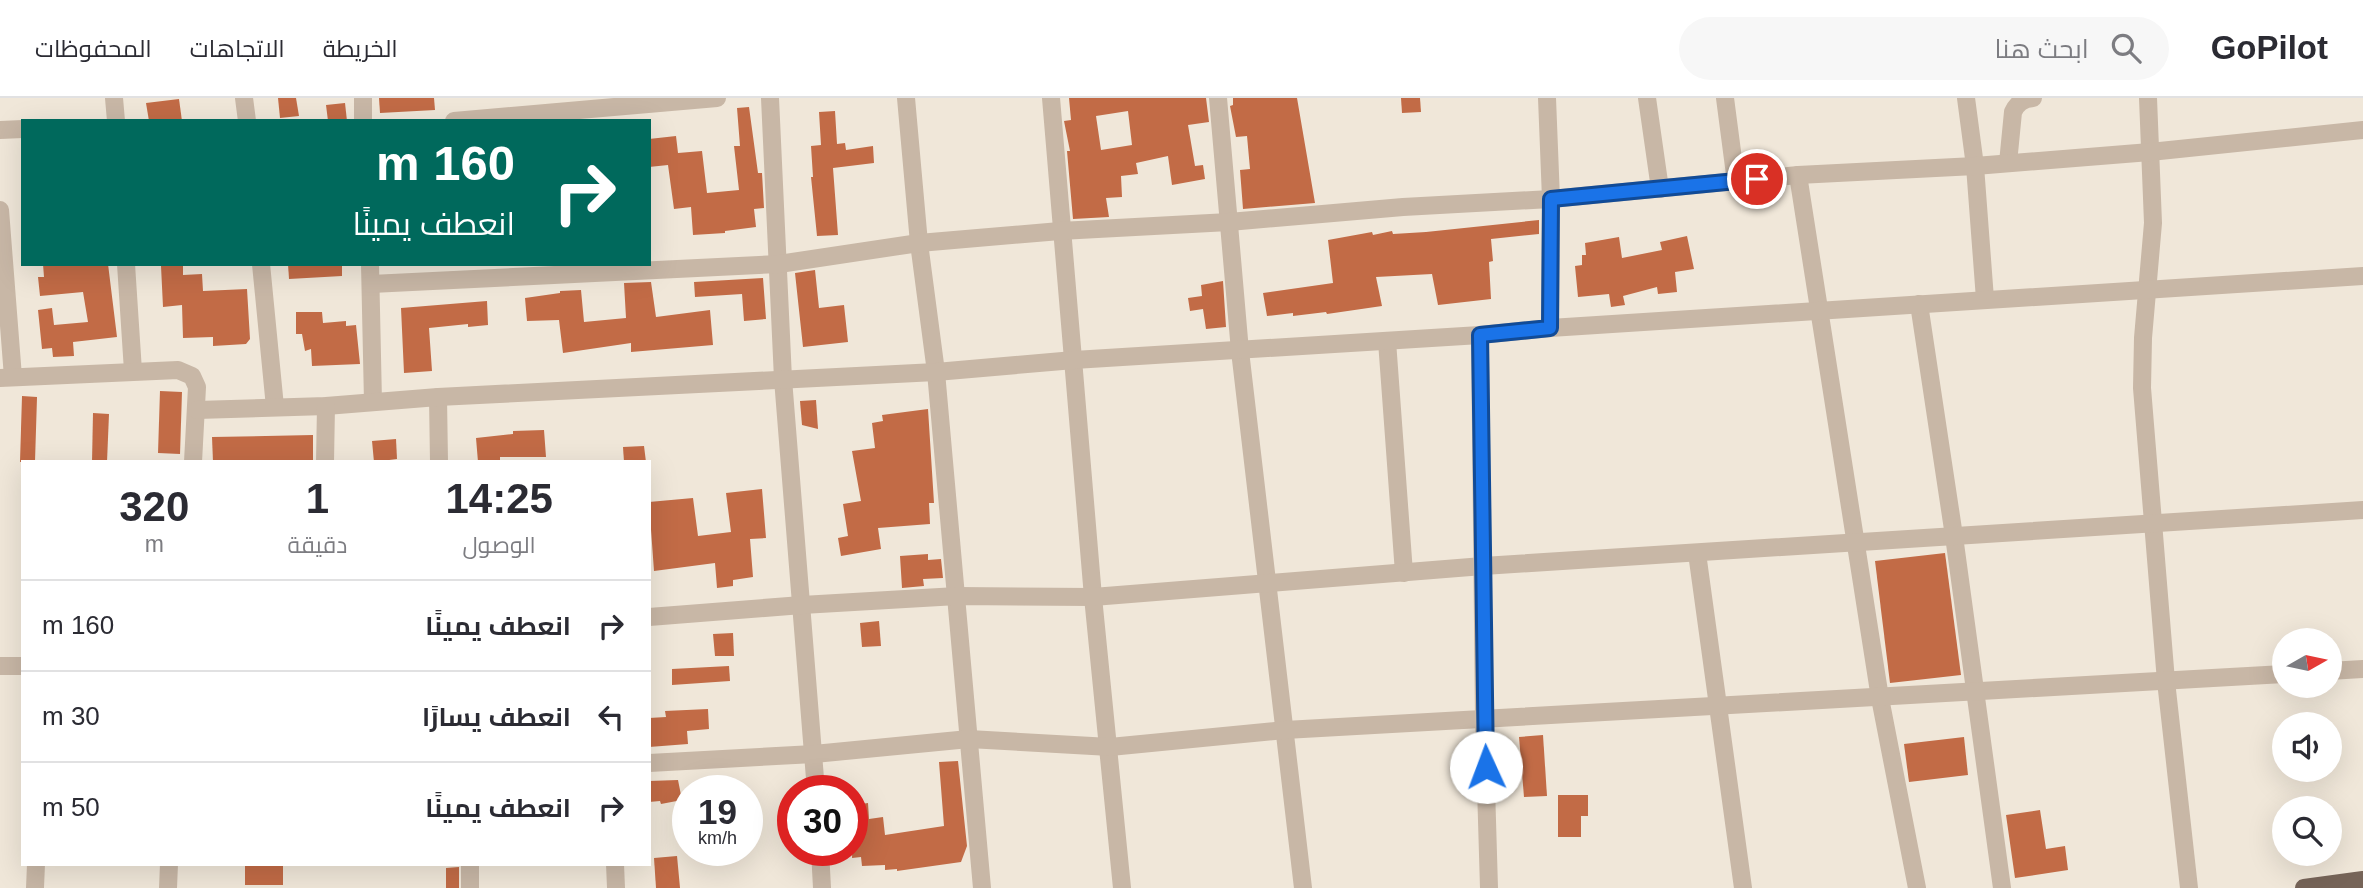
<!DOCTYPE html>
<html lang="ar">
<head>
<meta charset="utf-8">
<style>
	body { margin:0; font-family:Arial,Cairo,sans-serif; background:#f7f7f7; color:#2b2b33; direction:rtl; height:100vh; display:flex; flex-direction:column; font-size:26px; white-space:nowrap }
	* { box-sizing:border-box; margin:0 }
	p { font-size:23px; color:#7c7c81 }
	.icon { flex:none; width:38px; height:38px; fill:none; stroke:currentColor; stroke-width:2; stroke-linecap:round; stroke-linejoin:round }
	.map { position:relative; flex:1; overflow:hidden; direction:ltr }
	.details { position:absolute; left:21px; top:362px; width:630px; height:406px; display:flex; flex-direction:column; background:#fff; border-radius:0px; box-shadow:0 7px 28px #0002; direction:rtl }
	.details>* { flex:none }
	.guide { position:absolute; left:21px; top:21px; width:630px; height:147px; border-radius:0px; box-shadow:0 7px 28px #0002; direction:rtl; background:#00695c; color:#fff; overflow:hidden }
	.needle { width:46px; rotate:81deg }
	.tools { position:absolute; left:2272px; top:530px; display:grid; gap:14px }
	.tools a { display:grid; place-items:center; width:70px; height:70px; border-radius:50%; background:#fff; box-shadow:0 7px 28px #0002; font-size:35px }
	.speed { position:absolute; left:672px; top:677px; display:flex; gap:14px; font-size:35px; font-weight:700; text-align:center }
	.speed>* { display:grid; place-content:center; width:91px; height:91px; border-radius:50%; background:#fff; box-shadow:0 7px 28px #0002; line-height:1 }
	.speed small { font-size:18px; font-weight:400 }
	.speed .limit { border:10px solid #d22; background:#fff; color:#111 }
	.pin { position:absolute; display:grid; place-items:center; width:60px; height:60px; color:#fff; margin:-30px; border:4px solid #fff; border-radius:50%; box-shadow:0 2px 7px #0007 }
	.me { position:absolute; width:77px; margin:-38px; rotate:358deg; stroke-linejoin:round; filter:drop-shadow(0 0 5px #0008) }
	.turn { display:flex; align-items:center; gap:24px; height:147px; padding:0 21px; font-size:32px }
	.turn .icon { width:91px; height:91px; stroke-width:2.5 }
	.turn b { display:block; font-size:49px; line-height:60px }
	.eta { display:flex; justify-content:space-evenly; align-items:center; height:119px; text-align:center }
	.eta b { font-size:42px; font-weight:600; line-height:49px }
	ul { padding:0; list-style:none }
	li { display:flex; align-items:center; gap:21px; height:91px; padding:0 21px; border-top:2px solid #e1e1e2 }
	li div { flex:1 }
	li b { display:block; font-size:26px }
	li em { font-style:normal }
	header { display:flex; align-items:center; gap:42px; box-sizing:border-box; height:98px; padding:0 35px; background:#fff; border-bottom:2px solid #e1e1e2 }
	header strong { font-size:33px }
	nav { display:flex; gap:38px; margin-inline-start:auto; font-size:24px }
	.search { width:490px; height:63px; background:#f7f7f7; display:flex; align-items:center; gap:18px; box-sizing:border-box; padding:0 24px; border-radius:38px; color:#7c7c81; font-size:26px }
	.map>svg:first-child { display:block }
	.building { fill:#c26b46; fill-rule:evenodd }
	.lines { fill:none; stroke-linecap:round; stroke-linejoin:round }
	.minor { stroke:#c8b7a6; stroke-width:18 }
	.primary { stroke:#766458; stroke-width:18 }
	.route-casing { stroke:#114b97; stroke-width:18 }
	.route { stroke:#1a73e8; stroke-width:12 }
</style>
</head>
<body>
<header>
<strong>GoPilot</strong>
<div class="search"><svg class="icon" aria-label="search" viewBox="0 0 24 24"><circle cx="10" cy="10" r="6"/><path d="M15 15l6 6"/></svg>ابحث هنا</div>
<nav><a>الخريطة</a><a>الاتجاهات</a><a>المحفوظات</a></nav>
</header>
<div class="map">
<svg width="2363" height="790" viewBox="0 0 2363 790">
	<rect width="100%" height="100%" fill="#f0e7d9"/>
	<g class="building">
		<path d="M278,0H296L299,18L280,20Z"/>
		<path d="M379,0H434L435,12L380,15Z"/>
		<path d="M1069,0H1206L1209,24L1188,27L1195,68L1203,67L1205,81L1172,87L1168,58L1136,65L1138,76L1121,78L1122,99L1106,100L1109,119L1073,121L1067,53H1070L1064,23L1071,22ZM1128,13L1132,47L1101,52L1096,18Z"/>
		<path d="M1233,0H1297L1315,105L1243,111L1240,72L1250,71L1247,38L1236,39L1230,8L1233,7Z"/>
		<path d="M1401,0H1420L1421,14L1402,15Z"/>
		<path d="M179,1L182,23H149L146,5Z"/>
		<path d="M345,5L347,23H328L326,7Z"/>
		<path d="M749,9L758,75H762L764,110L754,111L756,129L725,133V135L693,137L691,109L674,111L668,67L649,69V41L676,38L678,55L702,53L707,95L739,92L734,48H740L737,10Z"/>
		<path d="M835,13L837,46L845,45L846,52L873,48L874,65L833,70L838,137L817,138L811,79H813L811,48L821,47L819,14Z"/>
		<path d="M1539,122V136L1491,141L1493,163L1489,164L1491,201L1438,207L1432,176L1376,179L1382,208L1327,216L1326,214L1293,218V215L1267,218L1263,195L1333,185L1328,142L1372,134L1373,137L1392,133L1393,136L1426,134Z"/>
		<path d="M1687,138L1694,171L1675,174L1677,194L1658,196L1657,189L1623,198L1625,207L1611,209L1609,196L1578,199L1575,168L1582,167V157H1586L1585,145L1619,139L1622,160L1662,152L1660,144Z"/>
		<path d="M43,166H108L117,239L73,244L74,258L53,259L52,250L42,251L38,212L52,210L54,227L88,224L83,194L40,198L38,179H44Z"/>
		<path d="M183,166V177L202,176L203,193L247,191L250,241L246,246L213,248V239L183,240L182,207L163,209L161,168Z"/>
		<path d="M288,166H342V178L289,181Z"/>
		<path d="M815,172L819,210L844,207L848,244L803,249L795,175Z"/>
		<path d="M763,180L766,221L744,223L742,196L695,199L694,184Z"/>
		<path d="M1223,183L1226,229L1206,231L1203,211L1190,213L1188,200L1202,198L1201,187Z"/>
		<path d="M651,184L656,219L710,212L713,247L631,254V245L563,255L559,222L527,223L525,200L560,195V193L581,192L584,224L626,220L624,185Z"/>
		<path d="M487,203L488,227L468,229V226L429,230L432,273L404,275L401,210Z"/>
		<path d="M296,214H322L323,225L346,223V228L356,227L360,266L312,268L311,251L305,253L302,236H296Z"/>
		<path d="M160,293L182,294L180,356L158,355Z"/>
		<path d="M22,298L37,299L35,364H20Z"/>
		<path d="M816,302L818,331L802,327L800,303Z"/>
		<path d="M928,311L934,405H929L930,426L878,430L881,451L841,458L838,440L848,438L843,406L861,403L852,353L875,350L872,325L883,323L882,317Z"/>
		<path d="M93,315L109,316L107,364H92Z"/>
		<path d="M544,332L546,359H500V364H478L476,340L513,336V333Z"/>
		<path d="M313,337V364H213L212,339Z"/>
		<path d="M396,341L397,361L374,364L372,343Z"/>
		<path d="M644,348L646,364H624L623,349Z"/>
		<path d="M762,391L766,440L750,441L753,479L733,482V488L717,490L715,465L654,473L649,404L693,400L698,438L731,434L726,395Z"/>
		<path d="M1945,455L1961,577L1890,585L1875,463Z"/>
		<path d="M928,456V462L941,461L943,480L923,481L924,488L902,490L900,458Z"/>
		<path d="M879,523L881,548L862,549L860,525Z"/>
		<path d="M733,535L734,558H715L713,536Z"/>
		<path d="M729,568L730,583L672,587V571Z"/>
		<path d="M708,611L709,631L687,633L688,646L649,649V620L666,619L665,613Z"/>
		<path d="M1543,637L1547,698L1524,699L1519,639Z"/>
		<path d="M1964,639L1968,677L1909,684L1904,646Z"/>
		<path d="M958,663L967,748L961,764L897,773V771L885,772V767L862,768L861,759L852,760L854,707L868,705L869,721L883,719L885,737L944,728L939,664Z"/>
		<path d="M678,682L682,702L661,706L660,703L649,704V683Z"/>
		<path d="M1558,697H1588V718H1581V739H1558Z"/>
		<path d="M2040,712L2046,751L2065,748L2068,772L2015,780L2006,717Z"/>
		<path d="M677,758L680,790H656L654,760Z"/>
		<rect x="245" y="766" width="38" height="21"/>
		<path d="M459,769V790H446V770Z"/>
	</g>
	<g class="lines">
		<g class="minor">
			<path d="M114,0L116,23"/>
			<path d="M244,0L247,23"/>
			<path d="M363,0V23"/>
			<path d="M770,0L783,281L816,693"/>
			<path d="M906,0L919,145L936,274L982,790"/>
			<path d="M1051,0L1093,499L1122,790"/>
			<path d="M1218,0L1240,253L1303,790"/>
			<path d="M1547,0L1551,101L1550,230"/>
			<path d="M1647,0L1660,91"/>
			<path d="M1725,0L1736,84"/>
			<path d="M1966,0L1975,68L1985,201"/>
			<path d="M2148,0L2153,125L2143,240L2142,290L2166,583L2189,790"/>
			<path d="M454,23L717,0"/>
			<path d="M0,32L23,31"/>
			<path d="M2008,65L2013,14C2017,5 2023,1 2033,0"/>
			<path d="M1798,77L1880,600L1917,790"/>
			<path d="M0,112L13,279"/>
			<path d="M126,166L133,273"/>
			<path d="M261,166L275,309"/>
			<path d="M370,166L373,304"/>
			<path d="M371,186L779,166L919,145L1060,133L1229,124L1403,109L1551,101L1798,77L1975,68L2150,54L2363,32"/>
			<path d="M1919,206L1954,438L2002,790"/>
			<path d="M1480,237L1484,621L1489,790"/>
			<path d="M1387,243L1404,475"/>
			<path d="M0,280L178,272L192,278L197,289L193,364"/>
			<path d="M438,299L439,364"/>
			<path d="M197,312L326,308L438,299L936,274L1074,262L1480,237L1550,230L2363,178"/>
			<path d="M325,364L326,308"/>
			<path d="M1697,455L1743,790"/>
			<path d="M649,519L802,507L957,498L1093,499L1483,468L2363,412"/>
			<path d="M0,568H23"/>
			<path d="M2329,573L2363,571"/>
			<path d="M649,665L814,656L969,641L1110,649L1285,632L2284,576"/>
			<path d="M820,752L822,790"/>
			<path d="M615,766L616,790"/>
			<path d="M35,790L36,766"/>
			<path d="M168,790L169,766"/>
			<path d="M470,790V766"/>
		</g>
		<path class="primary" d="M2304,790L2363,782"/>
	</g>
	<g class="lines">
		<defs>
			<path id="route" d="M1486,669L1480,237L1550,230L1551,101L1757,81"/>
		</defs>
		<use href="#route" class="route-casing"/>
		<use href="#route" class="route"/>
	</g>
</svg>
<div class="tools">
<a><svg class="needle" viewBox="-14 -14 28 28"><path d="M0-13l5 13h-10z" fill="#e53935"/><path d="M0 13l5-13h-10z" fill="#7c7c81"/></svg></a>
<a><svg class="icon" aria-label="sound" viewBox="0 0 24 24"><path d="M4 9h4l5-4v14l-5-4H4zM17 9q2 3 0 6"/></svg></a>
<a><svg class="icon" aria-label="search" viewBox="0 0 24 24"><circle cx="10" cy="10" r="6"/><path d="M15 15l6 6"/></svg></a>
</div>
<div class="speed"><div>19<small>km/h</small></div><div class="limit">30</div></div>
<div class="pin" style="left:1757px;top:81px;background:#d93025"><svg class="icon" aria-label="arrive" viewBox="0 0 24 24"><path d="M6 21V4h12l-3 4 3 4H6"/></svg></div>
<svg class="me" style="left:1486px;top:669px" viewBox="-20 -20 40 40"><circle r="19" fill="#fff"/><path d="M0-13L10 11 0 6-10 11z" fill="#1a73e8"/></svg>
<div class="guide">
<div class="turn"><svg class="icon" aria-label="right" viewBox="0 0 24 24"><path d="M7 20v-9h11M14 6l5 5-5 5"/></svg><div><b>160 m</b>انعطف يمينًا</div></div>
</div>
<section class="details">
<div class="eta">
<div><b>14:25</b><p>الوصول</p></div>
<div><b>1</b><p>دقيقة</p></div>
<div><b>320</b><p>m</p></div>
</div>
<ul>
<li><svg class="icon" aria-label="right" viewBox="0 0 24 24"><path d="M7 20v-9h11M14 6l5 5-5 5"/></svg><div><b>انعطف يمينًا</b></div><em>160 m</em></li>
<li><svg class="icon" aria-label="left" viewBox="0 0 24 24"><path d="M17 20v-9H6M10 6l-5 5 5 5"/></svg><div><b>انعطف يسارًا</b></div><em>30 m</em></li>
<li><svg class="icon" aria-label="right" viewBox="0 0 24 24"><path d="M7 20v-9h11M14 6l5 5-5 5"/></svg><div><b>انعطف يمينًا</b></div><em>50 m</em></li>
</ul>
</section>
</div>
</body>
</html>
